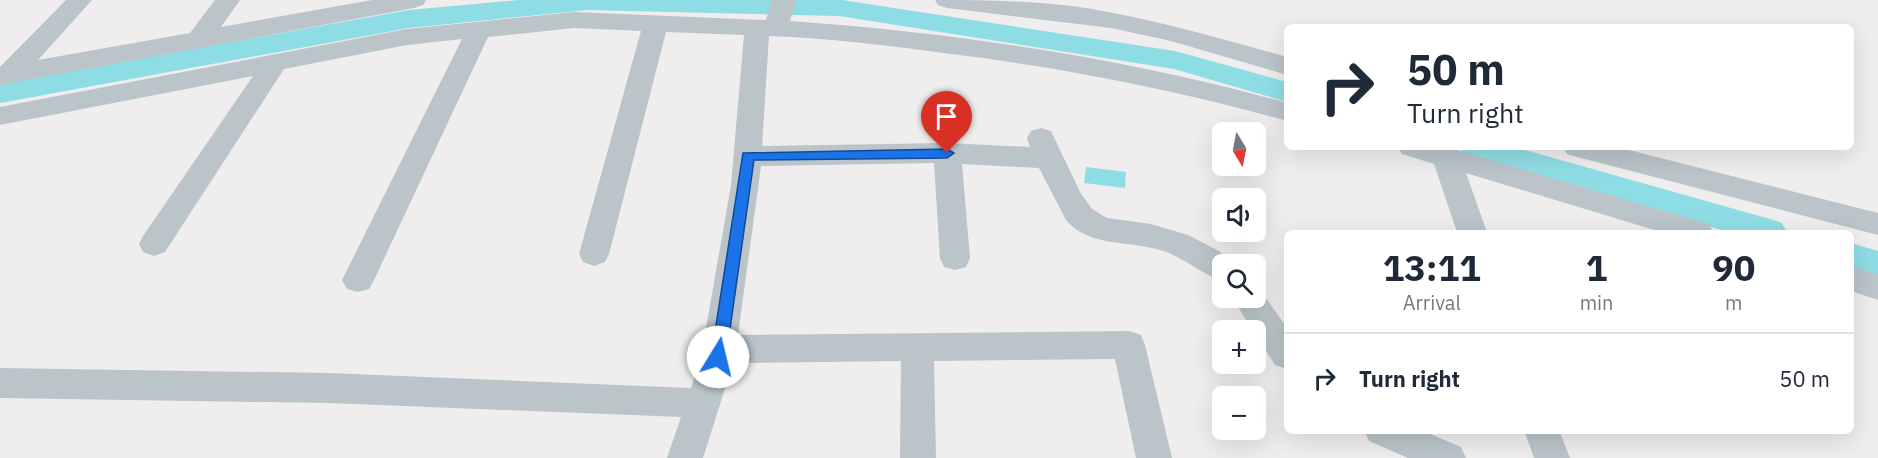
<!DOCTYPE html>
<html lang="en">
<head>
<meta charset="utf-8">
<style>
	body { margin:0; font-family:"IBM Plex Sans",sans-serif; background:#f6f6f7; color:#1f2937; height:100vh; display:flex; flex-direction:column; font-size:22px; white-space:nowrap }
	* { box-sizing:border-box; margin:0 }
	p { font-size:20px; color:#747a83 }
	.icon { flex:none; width:33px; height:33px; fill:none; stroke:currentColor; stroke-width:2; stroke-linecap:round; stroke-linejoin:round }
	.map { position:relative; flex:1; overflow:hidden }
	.details { position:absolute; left:1284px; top:230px; width:570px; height:204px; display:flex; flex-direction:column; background:#fff; border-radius:9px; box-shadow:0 6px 24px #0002 }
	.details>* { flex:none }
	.top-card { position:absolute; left:1284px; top:24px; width:570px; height:126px; border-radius:9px; box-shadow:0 6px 24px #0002; background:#fff; color:#1f2937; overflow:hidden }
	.needle { width:39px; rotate:170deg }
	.fabs { position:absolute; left:1212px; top:122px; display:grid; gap:12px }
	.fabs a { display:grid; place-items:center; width:54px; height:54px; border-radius:9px; background:#fff; box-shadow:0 6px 24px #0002; font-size:30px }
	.pin { position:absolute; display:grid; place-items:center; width:51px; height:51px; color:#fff; margin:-62px -26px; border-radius:50% 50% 50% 0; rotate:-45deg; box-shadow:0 0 6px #0007 }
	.pin .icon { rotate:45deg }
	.me { position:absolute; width:66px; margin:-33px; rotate:9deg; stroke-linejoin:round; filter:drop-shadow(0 0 4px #0008) }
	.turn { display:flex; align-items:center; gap:21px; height:126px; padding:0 24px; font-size:27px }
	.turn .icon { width:78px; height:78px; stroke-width:2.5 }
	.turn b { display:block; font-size:42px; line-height:51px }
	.eta { display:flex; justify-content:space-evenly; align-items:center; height:102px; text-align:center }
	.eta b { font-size:36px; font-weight:700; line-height:42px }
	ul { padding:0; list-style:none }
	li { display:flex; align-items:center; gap:18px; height:90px; padding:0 24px; border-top:2px solid #e0e1e3 }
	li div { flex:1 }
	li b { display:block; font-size:22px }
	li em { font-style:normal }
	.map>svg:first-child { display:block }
	.water { fill:#8fdde4 }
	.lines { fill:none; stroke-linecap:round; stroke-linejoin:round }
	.canal { fill:#8fdde4; fill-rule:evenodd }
	.street { fill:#bac4c9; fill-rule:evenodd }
	.route { fill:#1a73e8; stroke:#114b97; stroke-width:1.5 }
</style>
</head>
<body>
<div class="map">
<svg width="1878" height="458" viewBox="0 0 1878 458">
	<rect width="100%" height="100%" fill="#f0edee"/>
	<path class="water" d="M1086,167L1126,172L1125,188L1084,183Z"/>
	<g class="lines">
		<g class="canal">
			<path d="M519,0H842L1175,51L1287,82V102L1174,69L839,16L587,10L409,28L0,103V83L409,10Z"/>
			<path d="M1460,147H1514L1770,219L1782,223L1787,232H1728L1464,155Z"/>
			<path d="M1851,243L1878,251V277L1851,269Z"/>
		</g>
		<g class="street">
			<path d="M66,0H92L38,60L190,33L215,0H240L221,27L372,0H426L423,5L414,8L0,85V67Z"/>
			<path d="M772,0H796L790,21C958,33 1125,58 1287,103V121C1177,90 1065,68 951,54C891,46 830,38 769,36L762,146L947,143L1030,147L1027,138L1031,131L1041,128L1051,131L1080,192L1092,209L1107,218L1151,224L1188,235L1219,251L1235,264H1222V281C1201,274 1185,258 1163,251C1132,240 1089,248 1066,220L1039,168L962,164L970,258L966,267L955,270L944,267L940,258L934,163L761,166L738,335L1129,331L1141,335L1145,345L1172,458H1136L1115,359L934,361L936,458H900L901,361L733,363L703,458H667L681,417L329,403L0,398V368L329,373L691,388L701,357L731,185L744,35L666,32L609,254L605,262L594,266L583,262L579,254L641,31L574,28L488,37L374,280L369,289L358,292L347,289L342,280L462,39L407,45L284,69L165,252L154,256L143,252L139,244L143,236L253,76L0,125V107L407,29L574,12L766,20Z"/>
			<path d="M935,0C994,0 1055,1 1113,13C1172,24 1229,41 1287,57V75L1171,41L1111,28L947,8L938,5Z"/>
			<path d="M1398,147H1447L1709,224L1713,232H1661L1466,173L1487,232H1457L1434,164L1402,154Z"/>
			<path d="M1563,147H1617L1878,213V235L1577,157L1567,154Z"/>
			<path d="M1851,266L1878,274V300L1851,291Z"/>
			<path d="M1256,287L1259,288L1287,328V369L1275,365L1256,335V330H1252L1232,297H1256Z"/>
			<path d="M1364,430H1421L1461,447L1466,458H1408L1369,441Z"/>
			<path d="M1524,430H1559L1570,458H1534Z"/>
		</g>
	</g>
	<path class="route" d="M947,149L954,153L947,158L754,160L726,357L724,362L718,364L713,362L711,357L743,153Z"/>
</svg>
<div class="fabs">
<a><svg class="needle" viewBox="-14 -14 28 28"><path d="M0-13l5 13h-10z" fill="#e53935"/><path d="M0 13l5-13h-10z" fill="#747a83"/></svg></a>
<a><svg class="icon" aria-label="sound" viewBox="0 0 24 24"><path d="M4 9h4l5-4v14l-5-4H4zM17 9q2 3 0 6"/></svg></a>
<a><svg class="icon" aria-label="search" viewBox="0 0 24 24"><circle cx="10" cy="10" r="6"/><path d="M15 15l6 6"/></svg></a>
<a>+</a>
<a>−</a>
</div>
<div class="pin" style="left:947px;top:153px;background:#d93025"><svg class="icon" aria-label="arrive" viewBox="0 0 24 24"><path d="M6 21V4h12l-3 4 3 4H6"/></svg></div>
<svg class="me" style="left:718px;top:357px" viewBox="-20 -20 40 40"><circle r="19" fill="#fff"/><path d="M0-13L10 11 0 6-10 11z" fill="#1a73e8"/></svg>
<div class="top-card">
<div class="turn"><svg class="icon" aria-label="right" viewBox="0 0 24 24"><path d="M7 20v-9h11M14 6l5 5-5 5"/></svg><div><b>50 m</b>Turn right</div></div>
</div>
<section class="details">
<div class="eta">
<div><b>13:11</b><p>Arrival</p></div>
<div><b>1</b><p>min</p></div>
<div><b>90</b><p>m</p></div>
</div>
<ul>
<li><svg class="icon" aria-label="right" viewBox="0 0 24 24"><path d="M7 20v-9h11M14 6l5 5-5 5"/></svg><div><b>Turn right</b></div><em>50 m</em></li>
</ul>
</section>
</div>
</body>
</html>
